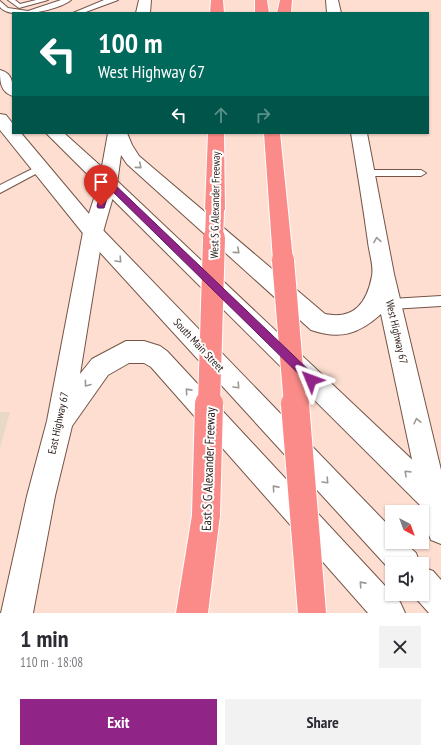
<!DOCTYPE html>
<html lang="en">
<head>
<meta charset="utf-8">
<style>
	body { margin:0; font-family:"PT Sans Narrow",sans-serif; background:#f2f2f3; color:#2b2b33; height:100vh; display:flex; flex-direction:column; font-size:15px; white-space:nowrap }
	* { box-sizing:border-box; margin:0 }
	p { font-size:13px; color:#7c7c81 }
	.icon { flex:none; width:22px; height:22px; fill:none; stroke:currentColor; stroke-width:2; stroke-linecap:round; stroke-linejoin:round }
	.map { position:relative; height:613px; overflow:hidden }
	.sheet { display:flex; flex-direction:column; background:#fff; flex:1 }
	.sheet>* { flex:none }
	.top-card { position:absolute; left:12px; top:12px; width:417px; height:122px; border-radius:0px; box-shadow:0 1px 3px #0004; background:#00695c; color:#fff; overflow:hidden }
	.needle { width:26px; rotate:139deg }
	.fabs { position:absolute; left:385px; top:505px; display:grid; gap:8px }
	.fabs a { display:grid; place-items:center; width:44px; height:44px; border-radius:0px; background:#fff; box-shadow:0 1px 3px #0004; font-size:20px }
	.pin { position:absolute; display:grid; place-items:center; width:34px; height:34px; color:#fff; margin:-41px -17px; border-radius:50% 50% 50% 0; rotate:-45deg; box-shadow:0 0 4px #0007 }
	.pin .icon { rotate:45deg }
	.me { position:absolute; width:44px; margin:-22px; rotate:314deg; stroke-linejoin:round; filter:drop-shadow(0 0 3px #0008) }
	.turn { display:flex; align-items:center; gap:14px; height:84px; padding:0 20px; font-size:18px }
	.turn .icon { width:52px; height:52px; stroke-width:2.5 }
	.turn b { display:block; font-size:28px; line-height:34px }
	.lanes { display:flex; align-items:center; height:38px; padding:0 20px; background:#0003; justify-content:center; gap:20px; direction:ltr }
	.lanes .off { opacity:.35 }
	.round { display:grid; place-items:center; flex:none; width:42px; height:42px; border-radius:0px; background:#f2f2f3 }
	.summary { display:flex; align-items:center; justify-content:space-between; height:68px; padding:0 20px }
	h1 { font-size:24px; font-weight:600; line-height:30px }
	.action { display:flex; gap:8px; margin-top:auto; padding:8px 20px }
	.action a { flex:1; height:46px; border-radius:0px; background:#902487; color:#fff; font-size:16px; font-weight:600; line-height:46px; text-align:center }
	.action a+a { background:#f2f2f3; color:#2b2b33 }
	.map>svg:first-child { display:block }
	.commercial { fill:#e8d9c6 }
	.lines { fill:none; stroke-linecap:round; stroke-linejoin:round }
	.service-casing { stroke:#755447; stroke-width:2 }
	.tertiary-casing { stroke:#755447; stroke-width:2 }
	.secondary-casing { stroke:#755447; stroke-width:2 }
	.motorway-casing { stroke:#fff; stroke-width:2 }
	.service { fill:#fff; fill-rule:evenodd }
	.tertiary { fill:#fff; fill-rule:evenodd }
	.secondary { fill:#fff; fill-rule:evenodd }
	.motorway { fill:#fb8b89; fill-rule:evenodd }
	.motorway-bridge-far2-casing { stroke:#fff; stroke-width:20; stroke-linecap:butt }
	.motorway-bridge-far1-casing { stroke:#fff; stroke-width:24; stroke-linecap:butt }
	.motorway-bridge-casing { stroke:#fff; stroke-width:30; stroke-linecap:butt }
	.motorway-bridge-far2 { stroke:#fb8b89; stroke-width:18 }
	.motorway-bridge-far1 { stroke:#fb8b89; stroke-width:22 }
	.motorway-bridge { stroke:#fb8b89; stroke-width:28 }
	.oneway { stroke:#9e9895 }
	.route { fill:#902487; stroke:#5e1758 }
	.labels { text-anchor:middle; stroke-width:4; stroke-linejoin:round; paint-order:stroke }
	.street-label { font-size:11px; fill:#271914; stroke:#fff }
	.near-street-label { font-size:13px; fill:#271914; stroke:#fff }
</style>
</head>
<body>
<div class="map">
<svg width="441" height="613" viewBox="0 0 441 613">
	<rect width="100%" height="100%" fill="#fdded1"/>
	<path class="commercial" d="M0,412H10L0,448Z"/>
	<g class="lines">
		<defs>
			<g id="service">
				<path d="M8,0H15L20,4L36,0H48L19,8Z"/>
				<path d="M61,0H71C59,10 11,21 0,7V1L8,8L28,11Z"/>
				<path d="M104,0H118L83,13H73Z"/>
				<path d="M40,165L43,166L45,168L43,170L0,193V185Z"/>
				<path d="M367,170H421L426,173L421,176H367L362,173Z"/>
				<path d="M441,296V306L391,309L387,308L385,304L387,300L391,299Z"/>
			</g>
			<g id="tertiary">
				<path d="M0,70C13,73 13,84 13,96C0,92 0,81 0,70Z"/>
				<path d="M0,114L6,115L13,124V133H21L100,227L392,529V542H404L416,553L420,564H392V572L86,237L0,130Z"/>
				<path d="M46,133H64L114,178L441,487V520L431,516Z"/>
				<path d="M422,567L433,571L441,580V613H429L412,594H422Z"/>
			</g>
			<g id="secondary">
				<path d="M139,0H151L150,13H136Z"/>
				<path d="M326,0H338L341,13H327Z"/>
				<path d="M108,133H127L132,145L139,156L325,314C355,320 367,302 372,276C374,266 369,252 368,242C363,206 357,169 351,133H367L394,274L441,470V544L431,540L427,530L381,314C359,334 340,340 311,330L127,164L121,155L117,183L103,232L80,374L92,359L126,341H144L160,346L167,351L400,602L405,613H368L151,367L144,363H129L108,375L72,426L55,496L33,613H1L27,496L47,421L83,232L99,183Z"/>
			</g>
			<g id="motorway">
				<path d="M211,0H223L224,13H210Z"/>
				<path d="M255,0H267L269,13H255Z"/>
				<path d="M280,0H292L291,13H277Z"/>
				<path d="M208,133H224L225,210L222,215L215,217L208,215L205,210Z"/>
				<path d="M264,133H280L293,260L290,266L283,268L276,266L273,260Z"/>
				<path d="M206,501L216,505L220,515L208,613H176L192,515L196,505Z"/>
			</g>
		</defs>
		<use href="#service" class="service-casing"/>
		<use href="#tertiary" class="tertiary-casing"/>
		<use href="#secondary" class="secondary-casing"/>
		<use href="#motorway" class="motorway-casing"/>
		<use href="#service" class="service"/>
		<use href="#tertiary" class="tertiary"/>
		<use href="#secondary" class="secondary"/>
		<use href="#motorway" class="motorway"/>
		<defs>
			<path id="motorway-bridge-far2" d="M214,239L215,210"/>
			<g id="motorway-bridge-far1">
				<path d="M283,260L295,405"/>
				<path d="M209,405L214,238"/>
			</g>
			<g id="motorway-bridge">
				<path d="M295,404L312,613"/>
				<path d="M206,515L209,404"/>
			</g>
		</defs>
		<use href="#motorway-bridge-far2" class="motorway-bridge-far2-casing"/>
		<use href="#motorway-bridge-far1" class="motorway-bridge-far1-casing"/>
		<use href="#motorway-bridge" class="motorway-bridge-casing"/>
		<use href="#motorway-bridge-far2" class="motorway-bridge-far2"/>
		<use href="#motorway-bridge-far1" class="motorway-bridge-far1"/>
		<use href="#motorway-bridge" class="motorway-bridge"/>
	</g>
	<defs><path id="oneway-chevron" d="M-2-3.5L2.5 0L-2 3.5" fill="none" stroke-width="1.6" stroke-linecap="round" stroke-linejoin="round"/></defs>
	<g class="oneway">
		<use href="#oneway-chevron" transform="translate(139 166) rotate(41)"/>
		<use href="#oneway-chevron" transform="translate(377 240) rotate(-99)"/>
		<use href="#oneway-chevron" transform="translate(237 251) rotate(41)"/>
		<use href="#oneway-chevron" transform="translate(119 260) rotate(47)"/>
		<use href="#oneway-chevron" transform="translate(87 384) rotate(127)"/>
		<use href="#oneway-chevron" transform="translate(237 386) rotate(47)"/>
		<use href="#oneway-chevron" transform="translate(188 391) rotate(-132)"/>
		<use href="#oneway-chevron" transform="translate(417 421) rotate(-103)"/>
		<use href="#oneway-chevron" transform="translate(407 473) rotate(-136)"/>
		<use href="#oneway-chevron" transform="translate(326 481) rotate(47)"/>
		<use href="#oneway-chevron" transform="translate(275 488) rotate(-132)"/>
		<use href="#oneway-chevron" transform="translate(362 584) rotate(-132)"/>
	</g>
	<path class="route" d="M108,180L111,181L315,376L316,380L315,383L311,385L308,383L110,189L104,208H98L97,206L104,183Z"/>
	<g class="labels">
		<g class="street-label">
			<text transform="translate(215 205) rotate(-89)" y="4">West S G Alexander Freeway</text>
			<text transform="translate(397 332) rotate(77)" y="4">West Highway 67</text>
			<text transform="translate(199 345) rotate(47)" y="4">South Main Street</text>
			<text transform="translate(58 423) rotate(-78)" y="4">East Highway 67</text>
		</g>
		<g class="near-street-label">
			<text transform="translate(208 469) rotate(-88)" y="5">East S G Alexander Freeway</text>
		</g>
	</g>
</svg>
<div class="fabs">
<a><svg class="needle" viewBox="-14 -14 28 28"><path d="M0-13l5 13h-10z" fill="#e53935"/><path d="M0 13l5-13h-10z" fill="#7c7c81"/></svg></a>
<a><svg class="icon" aria-label="sound" viewBox="0 0 24 24"><path d="M4 9h4l5-4v14l-5-4H4zM17 9q2 3 0 6"/></svg></a>
</div>
<div class="pin" style="left:101px;top:206px;background:#d93025"><svg class="icon" aria-label="arrive" viewBox="0 0 24 24"><path d="M6 21V4h12l-3 4 3 4H6"/></svg></div>
<svg class="me" style="left:311px;top:380px" viewBox="-20 -20 40 40"><path d="M0-17L14 15 0 8-14 15z" fill="#902487" stroke="#fff" stroke-width="4"/></svg>
<div class="top-card">
<div class="turn"><svg class="icon" aria-label="left" viewBox="0 0 24 24"><path d="M17 20v-9H6M10 6l-5 5 5 5"/></svg><div><b>100 m</b>West Highway 67</div></div>
<div class="lanes"><svg class="icon" aria-label="left" viewBox="0 0 24 24"><path d="M17 20v-9H6M10 6l-5 5 5 5"/></svg><svg class="icon off" aria-label="ahead" viewBox="0 0 24 24"><path d="M12 20V5M6 11l6-6 6 6"/></svg><svg class="icon off" aria-label="right" viewBox="0 0 24 24"><path d="M7 20v-9h11M14 6l5 5-5 5"/></svg></div>
</div>
</div>
<section class="sheet">
<div class="summary"><div><h1>1 min</h1><p>110 m · 18:08</p></div><a class="round"><svg class="icon" aria-label="close" viewBox="0 0 24 24"><path d="M6 6l12 12M18 6L6 18"/></svg></a></div>
<div class="action"><a>Exit</a><a>Share</a></div>
</section>
</body>
</html>
